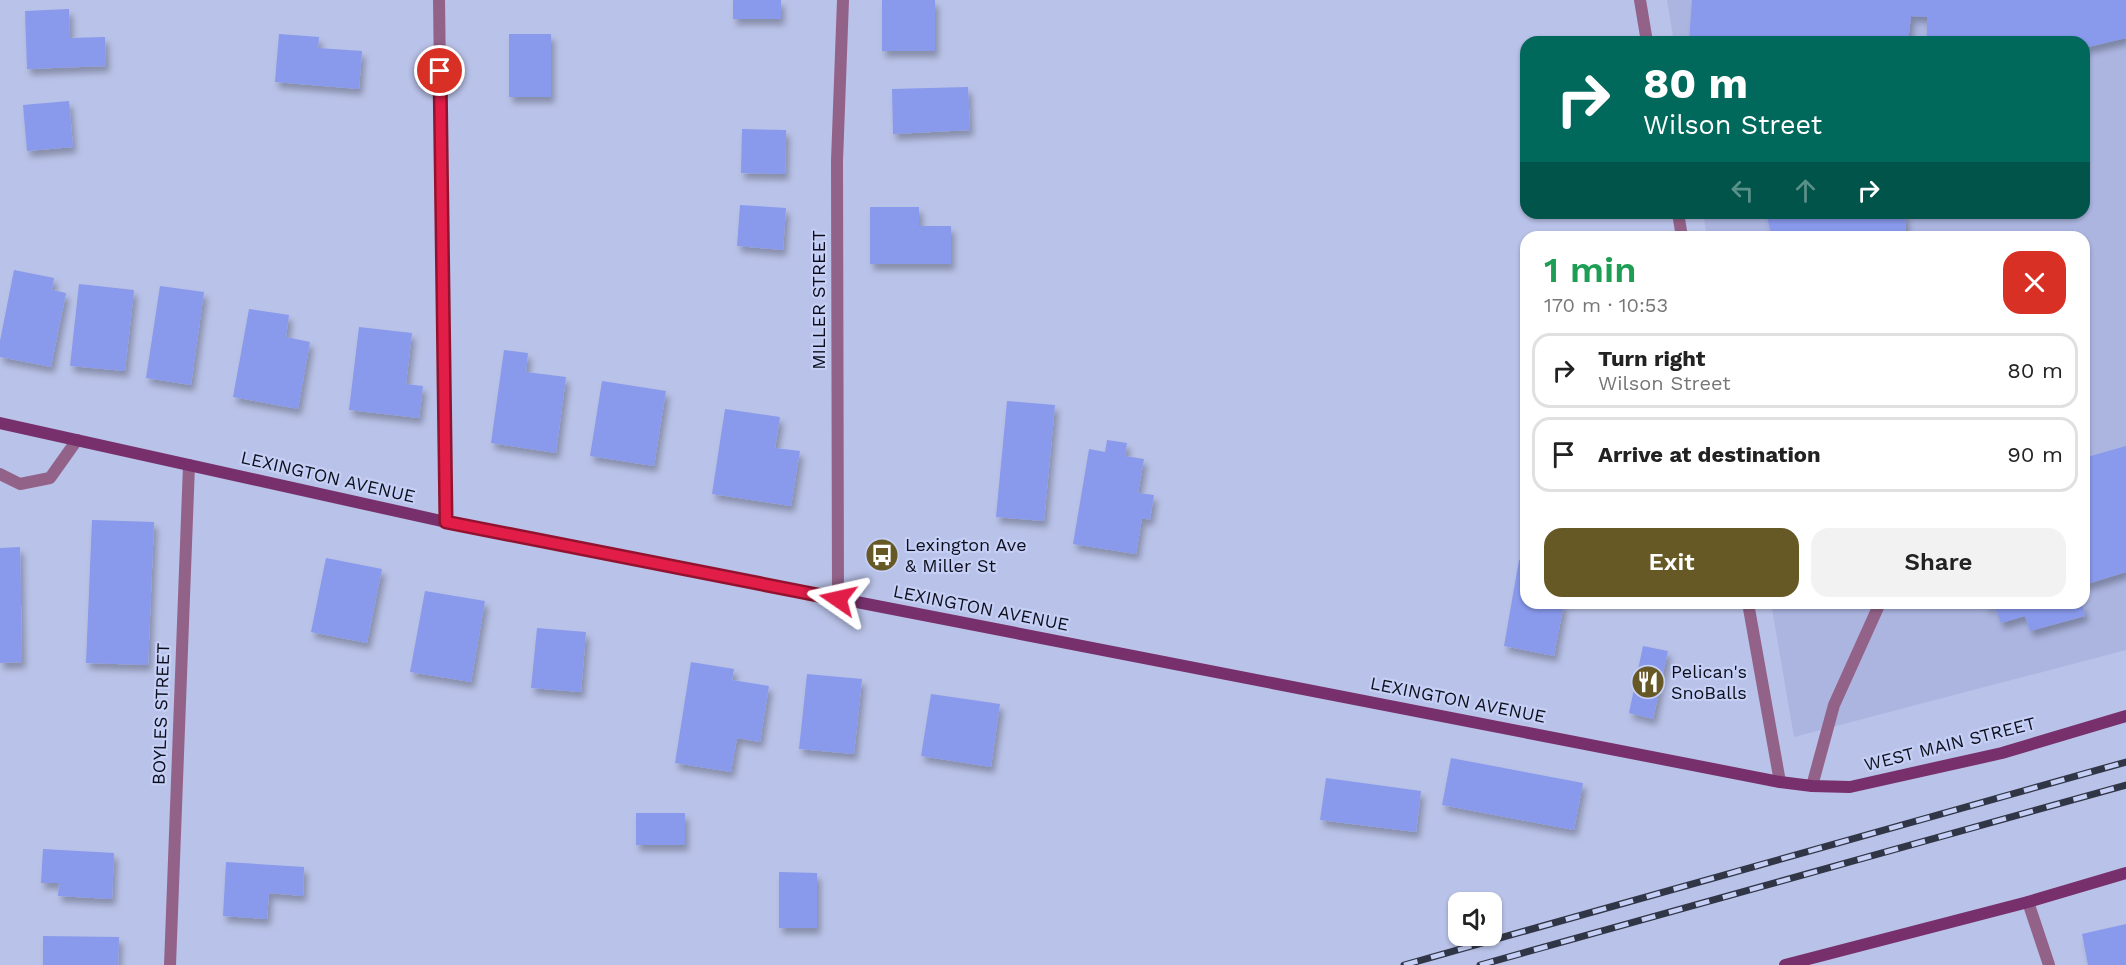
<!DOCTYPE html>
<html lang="en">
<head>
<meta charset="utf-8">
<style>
	body { margin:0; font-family:"Work Sans",sans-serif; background:#f2f2f2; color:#222; height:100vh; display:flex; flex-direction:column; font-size:22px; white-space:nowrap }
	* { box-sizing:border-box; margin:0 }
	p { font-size:20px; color:#767676 }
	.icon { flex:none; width:33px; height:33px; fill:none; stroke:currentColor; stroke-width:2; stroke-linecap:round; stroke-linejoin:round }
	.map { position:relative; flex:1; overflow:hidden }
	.drawer { position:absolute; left:1520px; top:231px; width:570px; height:378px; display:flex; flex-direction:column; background:#fff; border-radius:18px; box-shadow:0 2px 4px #0004 }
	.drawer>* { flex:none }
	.banner { position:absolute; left:1520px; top:36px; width:570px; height:183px; border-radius:18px; box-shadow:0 2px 4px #0004; background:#00695c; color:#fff; overflow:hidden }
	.controls { position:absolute; left:1448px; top:892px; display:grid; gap:12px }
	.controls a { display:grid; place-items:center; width:54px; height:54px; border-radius:12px; background:#fff; box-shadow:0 2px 4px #0004; font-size:30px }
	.pin { position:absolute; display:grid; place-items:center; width:51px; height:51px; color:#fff; margin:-26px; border:3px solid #fff; border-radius:50%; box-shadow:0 2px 6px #0007 }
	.me { position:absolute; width:66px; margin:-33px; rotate:281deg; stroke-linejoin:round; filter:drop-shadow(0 0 4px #0008) }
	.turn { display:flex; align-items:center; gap:21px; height:126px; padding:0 24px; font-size:27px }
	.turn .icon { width:78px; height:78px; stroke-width:2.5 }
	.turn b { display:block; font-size:42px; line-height:51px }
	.lanes { display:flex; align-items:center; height:57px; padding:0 24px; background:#0003; justify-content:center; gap:30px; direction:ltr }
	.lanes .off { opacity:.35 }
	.round { display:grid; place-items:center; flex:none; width:63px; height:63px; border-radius:18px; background:#f2f2f2 }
	.headline { display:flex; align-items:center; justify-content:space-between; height:102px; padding:0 24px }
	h1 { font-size:36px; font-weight:600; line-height:45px; color:#1e9e55 }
	.button { display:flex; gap:12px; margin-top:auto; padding:12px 24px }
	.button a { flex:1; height:69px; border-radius:18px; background:#675926; color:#fff; font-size:24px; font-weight:600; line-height:69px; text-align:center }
	.button a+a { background:#f2f2f2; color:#222 }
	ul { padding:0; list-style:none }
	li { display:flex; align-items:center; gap:18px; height:75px; margin:0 12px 9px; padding:0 12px; border:3px solid #e0e0e0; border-radius:18px }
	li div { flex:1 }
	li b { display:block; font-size:22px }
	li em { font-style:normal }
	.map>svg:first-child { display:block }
	.built { fill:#abb5e0 }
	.building { fill:#8999ec; filter:url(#shadow) }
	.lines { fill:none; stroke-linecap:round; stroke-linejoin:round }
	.lane { stroke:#936289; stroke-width:12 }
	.street { stroke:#936289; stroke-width:12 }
	.secondary { stroke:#77306b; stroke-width:12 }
	.rail-casing { stroke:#313647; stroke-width:7 }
	.rail { stroke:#c6cff5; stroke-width:4.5; stroke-dasharray:14; stroke-linecap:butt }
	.route-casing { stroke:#92132f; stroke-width:15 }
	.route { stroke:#e11d48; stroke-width:10 }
	.labels { text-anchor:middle; stroke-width:4.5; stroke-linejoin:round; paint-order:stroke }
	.street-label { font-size:18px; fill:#0c0f1b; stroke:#c6cff5 }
	.poi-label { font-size:18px; fill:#0c0f1b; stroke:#c6cff5; text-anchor:start }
</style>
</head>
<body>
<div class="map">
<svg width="2126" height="965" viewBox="0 0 2126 965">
	<defs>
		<filter id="shadow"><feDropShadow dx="3.5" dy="6" stdDeviation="3" flood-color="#0004"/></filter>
	</defs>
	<rect width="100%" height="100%" fill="#b9c2e8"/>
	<path class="built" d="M1667,0H2126V650L1794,737L1771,603H2084V237H1707L1703,213H2084V42H1674Z"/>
	<g class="building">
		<rect x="733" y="0" width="48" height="19"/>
		<rect x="882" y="0" width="53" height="51"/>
		<path d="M1692,0H2126V38L2084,48V42H1927V17L1911,16L1908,42H1689Z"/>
		<path d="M69,9L70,38L105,37L106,66L27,69L25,11Z"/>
		<path d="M279,34L319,37L318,48L362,51L359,89L275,82Z"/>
		<rect x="509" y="34" width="42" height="63"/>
		<path d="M968,87L970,130L893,134L892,89Z"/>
		<path d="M69,101L73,147L27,151L23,105Z"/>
		<path d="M742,129L786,130L785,174L741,173Z"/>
		<path d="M740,205L786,208L783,250L737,246Z"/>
		<path d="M870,207H919V226H951V264H870Z"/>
		<path d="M1766,213H1905L1906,237H1772Z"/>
		<path d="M14,270L54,278L52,290L66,293L51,367L0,357V341Z"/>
		<path d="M79,284L134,290L125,371L70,366Z"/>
		<path d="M160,286L204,292L191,385L146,378Z"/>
		<path d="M249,309L289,315L286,337L310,342L298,409L233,397Z"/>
		<path d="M359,327L412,333L406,384L423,386L419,418L349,410Z"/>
		<path d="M504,350L528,353L526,372L566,377L556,453L491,443Z"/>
		<path d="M602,381L666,391L654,466L590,456Z"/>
		<path d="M1007,401L1055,405L1044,521L996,517Z"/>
		<path d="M725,409L780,417L775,448L800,451L791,506L712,494Z"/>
		<path d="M1107,440L1127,443L1125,456L1144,459L1138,493L1154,495L1150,520L1142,518L1136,554L1073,544L1089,449L1105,452Z"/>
		<path d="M2126,446V572L2084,585V458Z"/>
		<path d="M92,520L154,522L148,665L86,663Z"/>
		<path d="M20,547L22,662L0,663V548Z"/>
		<path d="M326,558L382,569L367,643L311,632Z"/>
		<path d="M1519,560L1526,561V603H1564L1554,656L1504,646Z"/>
		<path d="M425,591L485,601L471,682L410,672Z"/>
		<path d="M1985,603H2082L2085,616L2030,631L2025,616L2001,623L1994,605L1986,608Z"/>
		<path d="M537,628L586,632L581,692L531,688Z"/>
		<path d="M1643,646L1668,651L1653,719L1629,713Z"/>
		<path d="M691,662L734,669L732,680L769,686L760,742L737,738L731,772L675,763Z"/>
		<path d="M807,674L862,679L854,754L799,749Z"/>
		<path d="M931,694L1000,704L991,767L921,756Z"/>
		<path d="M1451,758L1583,783L1574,830L1442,805Z"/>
		<path d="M1326,778L1421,791L1416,832L1320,820Z"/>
		<rect x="636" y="813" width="49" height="32"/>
		<path d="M43,849L114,853L112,899L58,896L59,883H41Z"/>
		<path d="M226,862L304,867L303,896L269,893L267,919L223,916Z"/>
		<path d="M779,872L817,873V928H779Z"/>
		<path d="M2126,924V965H2088L2082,934Z"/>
		<path d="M43,936L119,937L118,965H43Z"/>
	</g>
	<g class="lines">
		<g class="lane">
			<path d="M0,474L20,484L50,478L77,440"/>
			<path d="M1812,786L1834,705L1880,603"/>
		</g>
		<g class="street">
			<path d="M439,0L446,522"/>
			<path d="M1640,0L1647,42"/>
			<path d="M1678,213L1682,237"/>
			<path d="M838,599L837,161L843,0"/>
			<path d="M1748,603L1780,782"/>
			<path d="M2028,902L2049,965"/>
			<path d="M170,965L189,465"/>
		</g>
		<g class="secondary">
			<path d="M0,423L446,522L1780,782L1812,786L1850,787L2002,753L2126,716"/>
			<path d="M1785,965L2028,902L2126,873"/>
		</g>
		<defs>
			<g id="rail">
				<path d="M1404,965L2126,762"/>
				<path d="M1480,965L2126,785"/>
			</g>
		</defs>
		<use href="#rail" class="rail-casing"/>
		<use href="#rail" class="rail"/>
	</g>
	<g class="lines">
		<defs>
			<path id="route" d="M440,71L446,522L838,599"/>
		</defs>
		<use href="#route" class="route-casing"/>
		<use href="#route" class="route"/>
	</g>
	<defs>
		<symbol id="bus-disc" viewBox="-11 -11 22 22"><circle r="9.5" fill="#675926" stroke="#c6cff5"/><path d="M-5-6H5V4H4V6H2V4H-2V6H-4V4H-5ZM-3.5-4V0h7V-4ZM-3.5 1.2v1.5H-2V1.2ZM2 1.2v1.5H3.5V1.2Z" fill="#fff"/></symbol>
		<symbol id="restaurant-disc" viewBox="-11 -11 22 22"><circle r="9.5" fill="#675926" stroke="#c6cff5"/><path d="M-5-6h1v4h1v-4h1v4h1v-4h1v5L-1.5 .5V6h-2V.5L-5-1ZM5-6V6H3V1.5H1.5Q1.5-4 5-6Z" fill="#fff"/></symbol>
	</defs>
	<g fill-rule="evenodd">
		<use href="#bus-disc" x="863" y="536" width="38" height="38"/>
		<use href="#restaurant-disc" x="1629" y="663" width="38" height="38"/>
	</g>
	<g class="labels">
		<g class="street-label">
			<text transform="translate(819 300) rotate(-90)" y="6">MILLER STREET</text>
			<text transform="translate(328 477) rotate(13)" y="6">LEXINGTON AVENUE</text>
			<text transform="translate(981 608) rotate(11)" y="6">LEXINGTON AVENUE</text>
			<text transform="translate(1458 700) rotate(11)" y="6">LEXINGTON AVENUE</text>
			<text transform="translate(161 714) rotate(-88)" y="6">BOYLES STREET</text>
			<text transform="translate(1950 744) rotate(-14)" y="6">WEST MAIN STREET</text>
		</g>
		<g class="poi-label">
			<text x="905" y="551">Lexington Ave<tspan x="905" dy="21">&amp; Miller St</tspan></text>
			<text x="1671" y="678">Pelican's<tspan x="1671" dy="21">SnoBalls</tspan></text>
		</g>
	</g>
</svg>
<div class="controls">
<a><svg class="icon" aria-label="sound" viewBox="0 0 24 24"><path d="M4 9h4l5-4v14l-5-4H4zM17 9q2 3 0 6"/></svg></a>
</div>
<div class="pin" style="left:440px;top:71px;background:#d93025"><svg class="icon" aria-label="arrive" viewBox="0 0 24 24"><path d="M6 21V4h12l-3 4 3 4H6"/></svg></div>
<svg class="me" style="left:838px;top:599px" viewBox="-20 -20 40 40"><path d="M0-17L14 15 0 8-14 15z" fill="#e11d48" stroke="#fff" stroke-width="4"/></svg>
<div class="banner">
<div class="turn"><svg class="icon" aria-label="right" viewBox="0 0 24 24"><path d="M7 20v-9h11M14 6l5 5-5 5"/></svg><div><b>80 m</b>Wilson Street</div></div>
<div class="lanes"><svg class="icon off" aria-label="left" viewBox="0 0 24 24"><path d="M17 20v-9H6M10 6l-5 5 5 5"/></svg><svg class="icon off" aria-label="ahead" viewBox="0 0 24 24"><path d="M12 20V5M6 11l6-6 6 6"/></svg><svg class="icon" aria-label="right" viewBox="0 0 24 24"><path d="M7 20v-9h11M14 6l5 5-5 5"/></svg></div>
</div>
<section class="drawer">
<div class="headline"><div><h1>1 min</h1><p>170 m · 10:53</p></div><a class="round" style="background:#d93025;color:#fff"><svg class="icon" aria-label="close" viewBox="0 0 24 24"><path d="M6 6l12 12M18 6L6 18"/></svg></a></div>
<ul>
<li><svg class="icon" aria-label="right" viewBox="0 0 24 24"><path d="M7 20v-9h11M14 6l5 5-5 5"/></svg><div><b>Turn right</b><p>Wilson Street</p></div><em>80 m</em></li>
<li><svg class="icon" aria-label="arrive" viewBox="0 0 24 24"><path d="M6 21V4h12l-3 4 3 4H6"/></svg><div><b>Arrive at destination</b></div><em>90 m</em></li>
</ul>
<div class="button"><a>Exit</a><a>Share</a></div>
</section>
</div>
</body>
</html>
